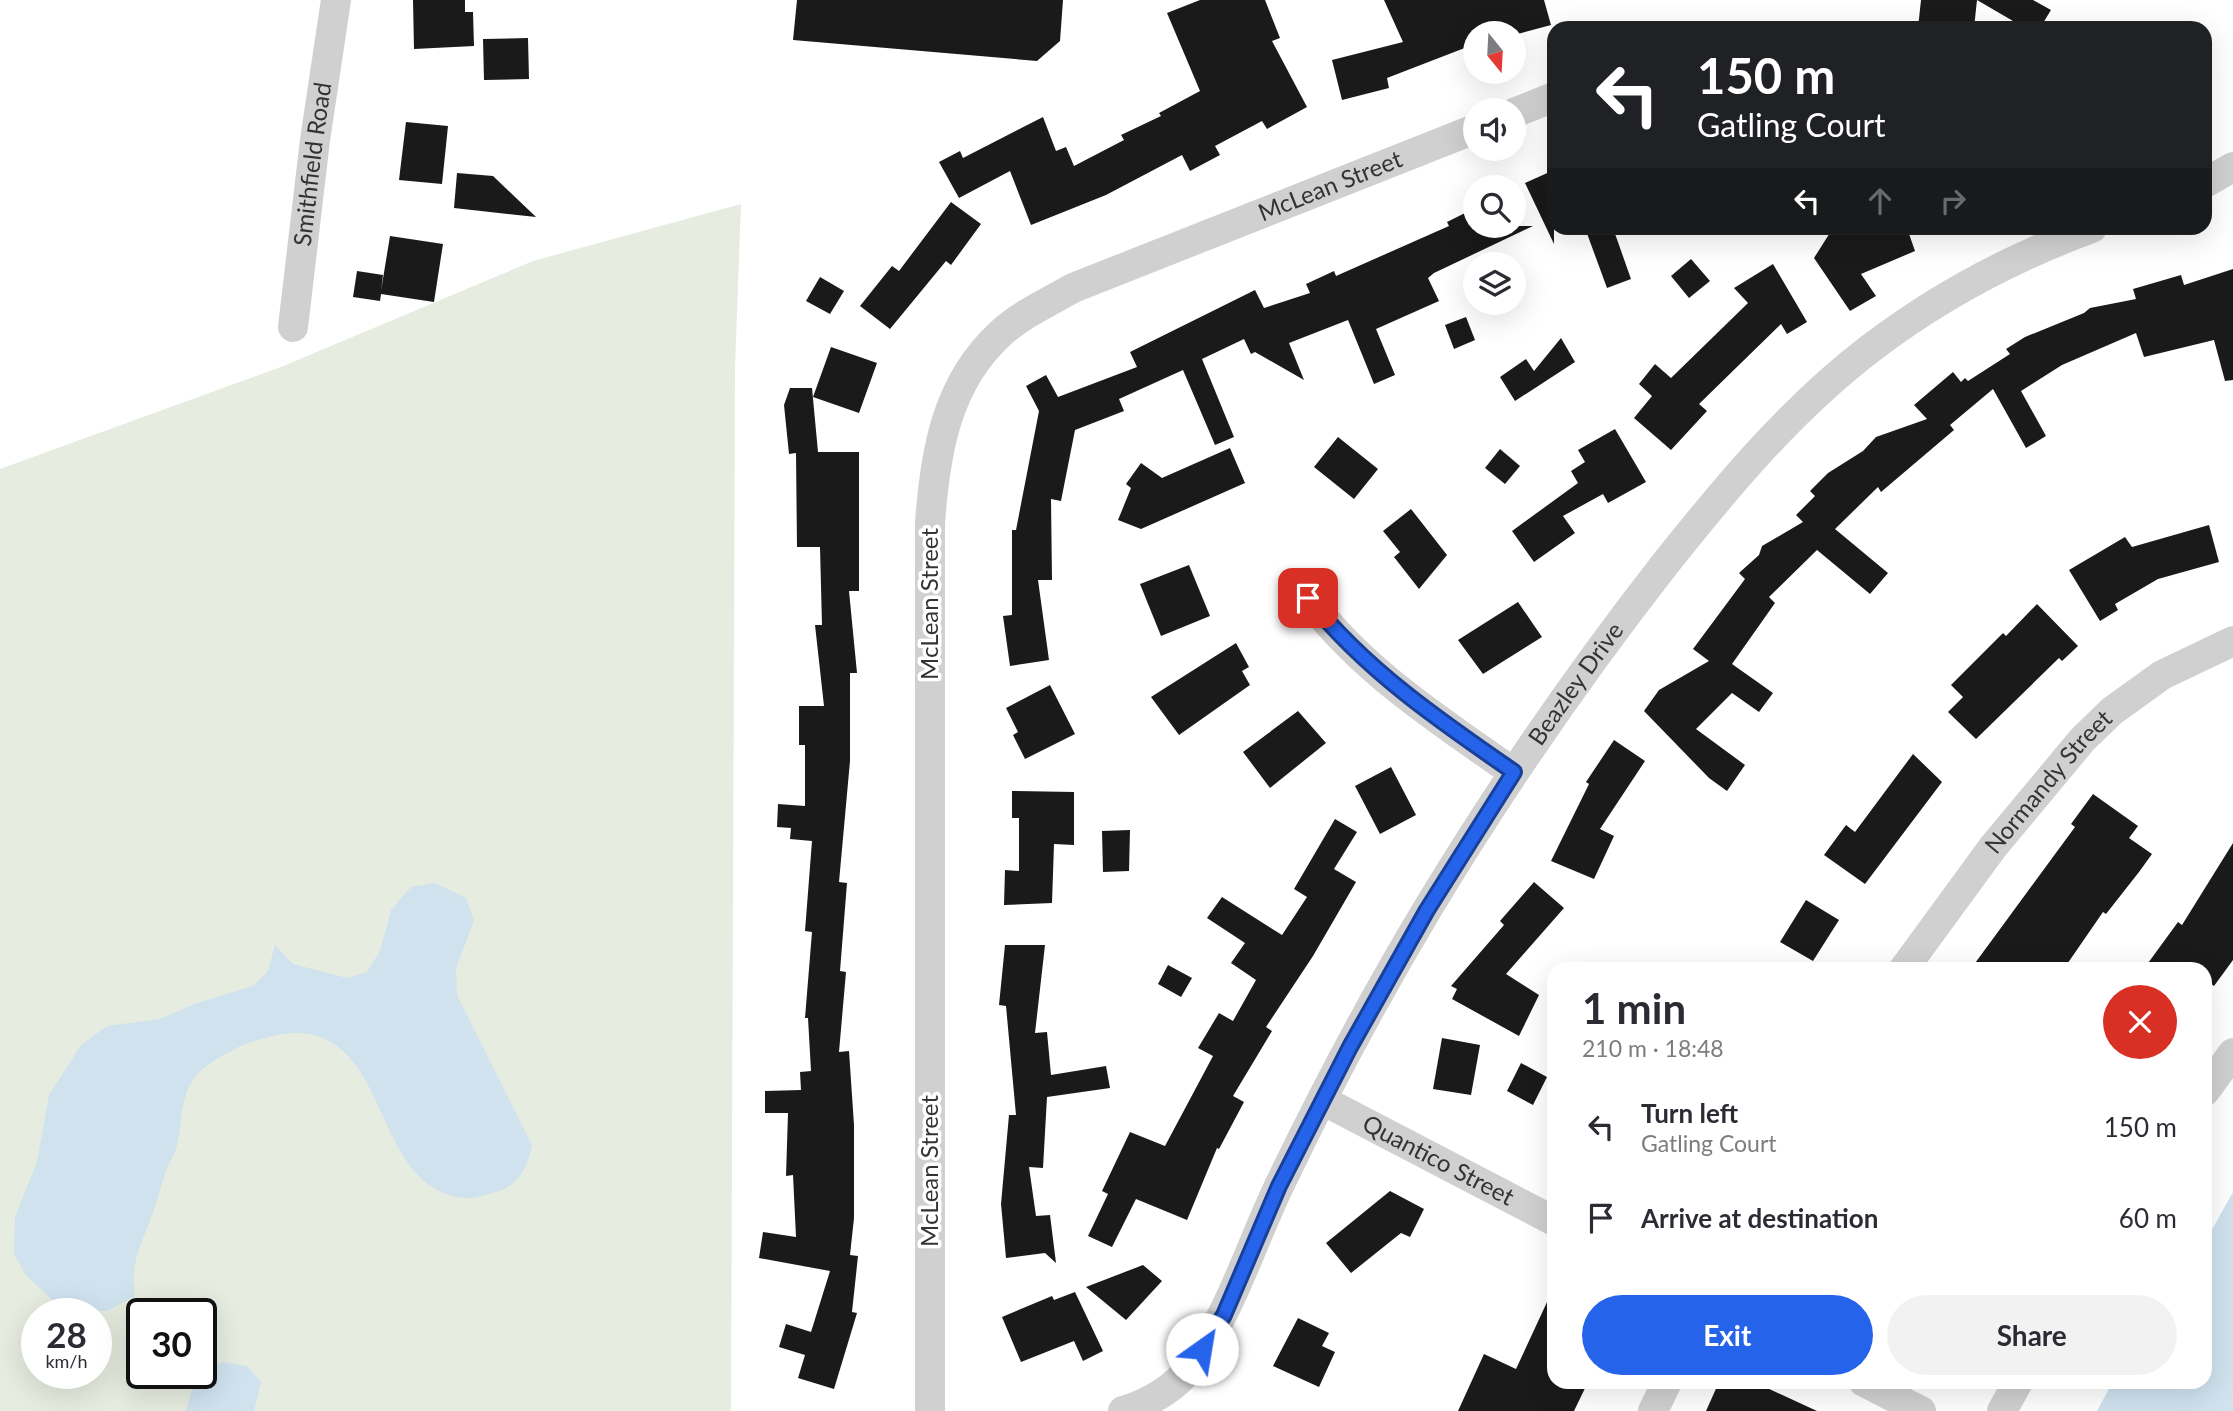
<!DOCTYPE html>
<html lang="en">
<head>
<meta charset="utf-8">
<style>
	body { margin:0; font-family:Lato,sans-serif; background:#f2f2f3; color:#2b2b33; height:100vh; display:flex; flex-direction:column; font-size:26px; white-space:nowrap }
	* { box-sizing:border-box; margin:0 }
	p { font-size:23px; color:#7c7c81 }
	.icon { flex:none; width:38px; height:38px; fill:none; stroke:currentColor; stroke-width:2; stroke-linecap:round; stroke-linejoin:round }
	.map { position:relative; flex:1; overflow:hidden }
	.panel { position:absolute; left:1547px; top:962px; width:665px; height:427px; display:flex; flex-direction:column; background:#fff; border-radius:21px; box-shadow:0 7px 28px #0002 }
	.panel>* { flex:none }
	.banner { position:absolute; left:1547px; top:21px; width:665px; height:214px; border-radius:21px; box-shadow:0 7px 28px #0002; background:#202124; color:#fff; overflow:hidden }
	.needle { width:46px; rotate:162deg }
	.buttons { position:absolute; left:1463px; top:21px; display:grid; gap:14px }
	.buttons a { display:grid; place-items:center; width:63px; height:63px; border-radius:50%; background:#fff; box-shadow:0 7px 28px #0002; font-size:35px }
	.speed { position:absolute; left:21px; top:1298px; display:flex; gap:14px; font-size:35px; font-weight:700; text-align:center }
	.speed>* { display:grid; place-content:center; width:91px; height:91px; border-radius:50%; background:#fff; box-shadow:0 7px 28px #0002; line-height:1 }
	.speed small { font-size:18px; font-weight:400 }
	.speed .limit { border:4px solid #111; border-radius:10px; background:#fff; color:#111 }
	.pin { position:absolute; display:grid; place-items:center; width:60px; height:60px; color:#fff; margin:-30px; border-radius:14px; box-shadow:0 4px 10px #0006 }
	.me { position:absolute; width:77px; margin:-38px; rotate:32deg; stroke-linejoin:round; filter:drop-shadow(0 0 5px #0008) }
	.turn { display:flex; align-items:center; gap:24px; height:147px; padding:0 35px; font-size:32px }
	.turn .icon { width:91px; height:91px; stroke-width:2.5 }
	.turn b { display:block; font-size:49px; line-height:60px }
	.lanes { display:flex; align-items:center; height:66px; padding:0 35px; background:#0003; justify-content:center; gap:35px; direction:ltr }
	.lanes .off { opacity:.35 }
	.round { display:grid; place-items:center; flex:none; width:74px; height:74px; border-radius:37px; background:#f2f2f3 }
	.summary { display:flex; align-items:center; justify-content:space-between; height:119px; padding:0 35px }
	h1 { font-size:42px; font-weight:700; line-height:52px }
	.primary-button { display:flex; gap:14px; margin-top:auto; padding:14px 35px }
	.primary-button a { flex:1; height:80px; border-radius:42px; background:#2563eb; color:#fff; font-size:28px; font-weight:700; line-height:80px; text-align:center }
	.primary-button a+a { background:#f2f2f3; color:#2b2b33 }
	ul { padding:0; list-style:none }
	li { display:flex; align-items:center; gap:21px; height:91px; padding:0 35px }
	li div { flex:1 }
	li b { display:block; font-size:26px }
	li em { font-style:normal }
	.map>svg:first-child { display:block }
	.green { fill:#e6ecdf; fill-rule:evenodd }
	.water { fill:#cfe2ee }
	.building { fill:#1a1a1a }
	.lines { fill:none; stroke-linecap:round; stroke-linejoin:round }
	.minor { stroke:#d0d0d0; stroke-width:30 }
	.route-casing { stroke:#184099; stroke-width:18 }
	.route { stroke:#2563eb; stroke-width:12 }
	.labels { text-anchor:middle; stroke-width:7; stroke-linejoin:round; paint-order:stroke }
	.street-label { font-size:24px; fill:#333; stroke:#fff }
</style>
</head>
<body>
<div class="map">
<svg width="2233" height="1411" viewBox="0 0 2233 1411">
	<rect width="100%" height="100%" fill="#fff"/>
	<path class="green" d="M741,204L735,367L731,1411H0V469L281,367L533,261ZM37,1314H96V1374H37ZM142,1314H201V1374H142Z"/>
	<g class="water">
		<path d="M435,883L466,898L474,921L456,968L457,995L532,1145C527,1169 518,1188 492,1193C484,1195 473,1199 466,1198C387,1192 389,1084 337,1046C307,1025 283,1033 251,1042C241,1045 231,1051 222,1056C178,1080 186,1102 177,1145C175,1155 168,1164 165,1174C160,1188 157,1202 152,1215C141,1247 130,1260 135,1296L107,1311L77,1310L52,1300L25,1274L14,1253L15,1217L37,1162L49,1095L81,1045L107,1026L160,1019L194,1004L253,986L268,971L275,945L293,964L347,978L367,972L380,951L391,910L411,887Z"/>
		<path d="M2233,1192V1411H2097L2112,1383L2205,1382V1242Z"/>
		<path d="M223,1362L247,1366L261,1382L254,1411H186L192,1389L207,1367Z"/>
	</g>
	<g class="building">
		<path d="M413,0H465V12H473L474,46L414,49Z"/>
		<path d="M797,0H1063L1060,41L1037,61L793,40Z"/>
		<path d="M1200,0H1265L1280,38L1272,41L1307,107L1267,129L1262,121L1215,146L1220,155L1190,171L1182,155L1106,195L1031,225L1010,171L959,198L939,162L960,151L963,158L1043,117L1056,151L1066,147L1074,166L1124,140L1121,135L1161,116L1159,113L1200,91L1167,13Z"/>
		<path d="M1384,0H1544L1551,25L1514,35V30L1504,33H1475V44L1387,78L1389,88L1342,100L1332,60L1403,42Z"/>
		<path d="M1921,0H2033L2051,10L2040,28H2025L1977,0L1974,28H1918Z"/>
		<path d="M528,38L529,79L484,80L483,39Z"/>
		<path d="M406,122L448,126L442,184L399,180Z"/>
		<path d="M1554,170V244L1525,183Z"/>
		<path d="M457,173L493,176L536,217L454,208Z"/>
		<path d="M951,202L981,224L951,265L946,261L890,329L860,306L892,266L899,271Z"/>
		<path d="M1475,208V226H1533L1434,273L1428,278L1439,301L1376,329L1395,375L1374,384L1348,320L1289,343L1304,380L1255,352L1251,354L1244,339L1202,359L1234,437L1215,445L1183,370L1119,399L1124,411L1075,430L1061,501L1051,499L1052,580H1038L1049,660L1010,666L1003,616L1012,615V530H1016L1039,411L1026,386L1046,375L1058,397L1137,367L1130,352L1255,290L1264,308L1310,293L1306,284L1334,271L1336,276L1449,226L1447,222Z"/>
		<path d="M1585,228H1613L1631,279L1607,288Z"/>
		<path d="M1833,228H1907L1915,251L1861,274L1876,296L1850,311L1814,258Z"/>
		<path d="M390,236L443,244L434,302L381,294L380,301L353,297L357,271L383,275L381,291Z"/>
		<path d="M1691,259L1710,281L1689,298L1671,276Z"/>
		<path d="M1773,264L1807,322L1787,334L1781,324L1699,404L1707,411L1671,450L1634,418L1652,396L1639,384L1655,364L1671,378L1748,303L1734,288Z"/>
		<path d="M2233,269V380L2225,381L2214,340L2144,357L2136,333L2062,365L2021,391L2046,436L2026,448L1993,389L1950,425L1954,430L1881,492L1878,487L1835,529L1888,573L1870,594L1817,550L1769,597L1775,603L1732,664L1773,693L1759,712L1732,693L1696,729L1745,765L1727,791L1709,778L1644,711L1659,690L1709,661L1693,649L1745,579L1739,573L1759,555L1762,546L1803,522L1796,515L1815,496L1810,491L1828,473L1863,451L1876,437L1927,419L1914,405L1953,372L1961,382L1965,378L1968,381L2010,354L2006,349L2025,337L2084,313L2090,308L2136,299L2133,289L2181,275L2184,285Z"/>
		<path d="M820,277L844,291L830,314L806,301Z"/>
		<path d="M1466,317L1475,340L1454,349L1445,325Z"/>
		<path d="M1561,338L1575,362L1515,401L1500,377L1526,359L1534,371Z"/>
		<path d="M831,347L877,363L859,413L813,397Z"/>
		<path d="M790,388H812L818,452H859V591H849L857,673H850V761L839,882L847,883L840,971L846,972L839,1052L849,1051L854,1125V1218L850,1255L858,1256L852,1312L857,1313L834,1389L798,1378L805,1355L779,1347L786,1324L811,1332L830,1271L759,1258L763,1232L796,1237L793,1175L786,1176L788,1113H765V1091L801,1090L800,1072L811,1071L808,1018H805L812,932L805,931L812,841L790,839L791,828L777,827L778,804L805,806V745H799V706H824L815,625H822L820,547H797L796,453L789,454L784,405Z"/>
		<path d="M1615,429L1646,482L1608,503L1603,494L1563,516L1575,533L1534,562L1512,531L1578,483L1571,471L1585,462L1578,450Z"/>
		<path d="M1338,437L1378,469L1354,499L1314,467Z"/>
		<path d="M1230,448L1245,483L1141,529L1118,520L1131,488L1126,484L1141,463L1162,478Z"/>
		<path d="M1500,449L1520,466L1505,484L1485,468Z"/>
		<path d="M1411,509L1447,555L1419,589L1394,557L1400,552L1383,531Z"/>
		<path d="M2209,525L2219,562L2158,579L2115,604L2118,610L2100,621L2069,570L2125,537L2132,547Z"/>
		<path d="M1189,565L1210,616L1161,636L1140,584Z"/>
		<path d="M1518,602L1542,637L1483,674L1458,640Z"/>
		<path d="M2037,604L2078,646L2062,661L2059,658L1976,739L1948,712L1963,697L1951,685L2003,633L2006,636Z"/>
		<path d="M1236,643L1249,667L1242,671L1250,685L1179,735L1151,697Z"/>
		<path d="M1050,685L1075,734L1025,759L1013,735L1018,732L1006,708Z"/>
		<path d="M1298,711L1326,743L1270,788L1243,752Z"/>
		<path d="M1614,740L1645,761L1600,829L1614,836L1594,879L1551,861L1589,784L1586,782Z"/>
		<path d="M1913,754L1942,782L1865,884L1824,855L1846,825L1855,832Z"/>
		<path d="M1391,767L1416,815L1380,834L1355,786Z"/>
		<path d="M1012,791L1074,792V845L1054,844L1052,903L1004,905L1005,870L1019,871V818H1012Z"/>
		<path d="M2093,794L2138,826L2129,838L2152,854L2139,872L2106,914L2103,912L2063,970H1970L2075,827L2071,824Z"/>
		<path d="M1335,819L1357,832L1334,869L1356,882L1313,956L1266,1027L1272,1031L1233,1096L1244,1102L1219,1149L1217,1148L1187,1220L1136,1199L1112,1247L1088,1236L1108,1194L1102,1191L1130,1132L1165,1146L1213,1056L1198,1048L1219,1013L1233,1021L1256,980L1231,963L1245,943L1207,918L1222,897L1282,935L1307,897L1294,889Z"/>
		<path d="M1130,830L1129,871L1103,872L1102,831Z"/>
		<path d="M2233,843V960L2214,986L2205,979V970H2143L2178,922L2182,925Z"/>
		<path d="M1534,882L1564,908L1506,974L1539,995L1519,1036L1452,999L1457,989L1451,986L1504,925L1500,921Z"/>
		<path d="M1806,900L1839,920L1813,961L1780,942Z"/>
		<path d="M1005,945H1045L1035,1033L1047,1032L1051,1075L1106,1066L1110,1088L1047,1097L1043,1168L1029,1167L1036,1216L1050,1215L1056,1263L1045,1253L1006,1258L1001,1204L1009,1115H1016L1006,1006L999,1005Z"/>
		<path d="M1168,965L1192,978L1181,997L1158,984Z"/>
		<path d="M1442,1038L1480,1045L1471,1095L1433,1089Z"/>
		<path d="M1521,1063L1547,1077L1533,1105L1507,1091Z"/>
		<path d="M1390,1191L1424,1209L1410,1237L1401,1233L1351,1273L1326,1243Z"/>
		<path d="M1143,1265L1162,1281L1126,1320L1086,1287Z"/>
		<path d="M1554,1287V1382H1588L1574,1411H1458L1484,1354L1516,1369Z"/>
		<path d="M1075,1292L1103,1351L1083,1361L1074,1341L1021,1362L1002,1317L1052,1296L1054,1300Z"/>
		<path d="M1298,1318L1329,1333L1322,1346L1335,1352L1319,1387L1273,1366Z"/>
		<path d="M1719,1382H1754L1817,1411H1706Z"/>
	</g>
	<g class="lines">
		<g class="minor">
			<path d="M1514,113L1554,97"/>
			<path d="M2205,183L2233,167"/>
			<path id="s1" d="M293,327L315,140L336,0"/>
			<path d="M1298,584C1350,663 1437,719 1513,772"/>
			<path id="s2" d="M1903,970L1993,847L2082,740L2112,711L2162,675L2233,641"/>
			<path d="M2205,1091L2233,1053"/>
			<path id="s3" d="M1322,1100L1554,1221"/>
			<path d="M1864,1382L1921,1411"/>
			<path id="s4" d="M930,1411V523C935,453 946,383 1001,333C1022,314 1049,302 1073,288L1475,129"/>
			<path id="s5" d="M1123,1411C1150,1403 1177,1387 1194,1363C1231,1310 1251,1245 1279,1186C1324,1092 1374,998 1428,908C1500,789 1579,674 1665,564C1727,486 1791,409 1871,348C1938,297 2013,257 2092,228"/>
			<path d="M1653,1411L1667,1382"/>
			<path d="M2002,1411L2018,1382"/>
		</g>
	</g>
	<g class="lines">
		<defs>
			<path id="route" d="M1202,1349L1224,1315L1279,1186L1350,1047L1427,910L1514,772C1440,721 1364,669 1308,598"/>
		</defs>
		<use href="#route" class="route-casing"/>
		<use href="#route" class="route"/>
	</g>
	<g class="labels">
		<g class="street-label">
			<text dy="8" stroke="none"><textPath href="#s1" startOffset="164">Smithfield Road</textPath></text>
			<text dy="8" stroke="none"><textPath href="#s4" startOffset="1458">McLean Street</textPath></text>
			<text transform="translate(930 604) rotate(-90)" y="8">McLean Street</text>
			<text dy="8" stroke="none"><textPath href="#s5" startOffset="868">Beazley Drive</textPath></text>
			<text dy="8" stroke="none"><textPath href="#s2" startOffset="238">Normandy Street</textPath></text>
			<text dy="8" stroke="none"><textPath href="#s3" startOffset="131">Quantico Street</textPath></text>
			<text transform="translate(930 1171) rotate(-90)" y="8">McLean Street</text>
		</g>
	</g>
</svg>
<div class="buttons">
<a><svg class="needle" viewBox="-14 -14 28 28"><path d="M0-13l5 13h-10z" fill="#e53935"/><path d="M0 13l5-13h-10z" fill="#7c7c81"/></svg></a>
<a><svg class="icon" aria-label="sound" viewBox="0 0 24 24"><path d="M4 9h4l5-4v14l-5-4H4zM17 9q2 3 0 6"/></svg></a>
<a><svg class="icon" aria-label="search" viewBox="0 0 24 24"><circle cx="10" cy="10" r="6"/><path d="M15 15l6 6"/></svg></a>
<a><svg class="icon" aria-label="layers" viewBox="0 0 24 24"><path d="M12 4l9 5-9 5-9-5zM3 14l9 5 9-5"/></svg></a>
</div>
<div class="speed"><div>28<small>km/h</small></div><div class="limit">30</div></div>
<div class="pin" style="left:1308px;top:598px;background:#d93025"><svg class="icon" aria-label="arrive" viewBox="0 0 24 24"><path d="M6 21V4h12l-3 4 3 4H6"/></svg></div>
<svg class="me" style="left:1202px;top:1349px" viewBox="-20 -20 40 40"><circle r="19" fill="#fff"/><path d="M0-13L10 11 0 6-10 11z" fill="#2563eb"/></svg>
<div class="banner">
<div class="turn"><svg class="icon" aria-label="left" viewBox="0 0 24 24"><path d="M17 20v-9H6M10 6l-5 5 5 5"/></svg><div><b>150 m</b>Gatling Court</div></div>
<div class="lanes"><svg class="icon" aria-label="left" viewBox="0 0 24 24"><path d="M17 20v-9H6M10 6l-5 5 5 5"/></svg><svg class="icon off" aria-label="ahead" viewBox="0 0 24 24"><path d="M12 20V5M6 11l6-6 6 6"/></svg><svg class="icon off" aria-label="right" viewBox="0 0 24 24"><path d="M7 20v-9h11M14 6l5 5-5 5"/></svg></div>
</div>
<section class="panel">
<div class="summary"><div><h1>1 min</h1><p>210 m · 18:48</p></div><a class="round" style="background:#d93025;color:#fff"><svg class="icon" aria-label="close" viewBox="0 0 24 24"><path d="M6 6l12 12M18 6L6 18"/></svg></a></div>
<ul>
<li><svg class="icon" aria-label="left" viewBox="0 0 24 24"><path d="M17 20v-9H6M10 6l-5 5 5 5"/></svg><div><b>Turn left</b><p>Gatling Court</p></div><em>150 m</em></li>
<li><svg class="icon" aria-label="arrive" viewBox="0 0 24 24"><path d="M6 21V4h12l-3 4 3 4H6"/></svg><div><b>Arrive at destination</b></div><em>60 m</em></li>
</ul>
<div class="primary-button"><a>Exit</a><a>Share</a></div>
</section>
</div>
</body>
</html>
